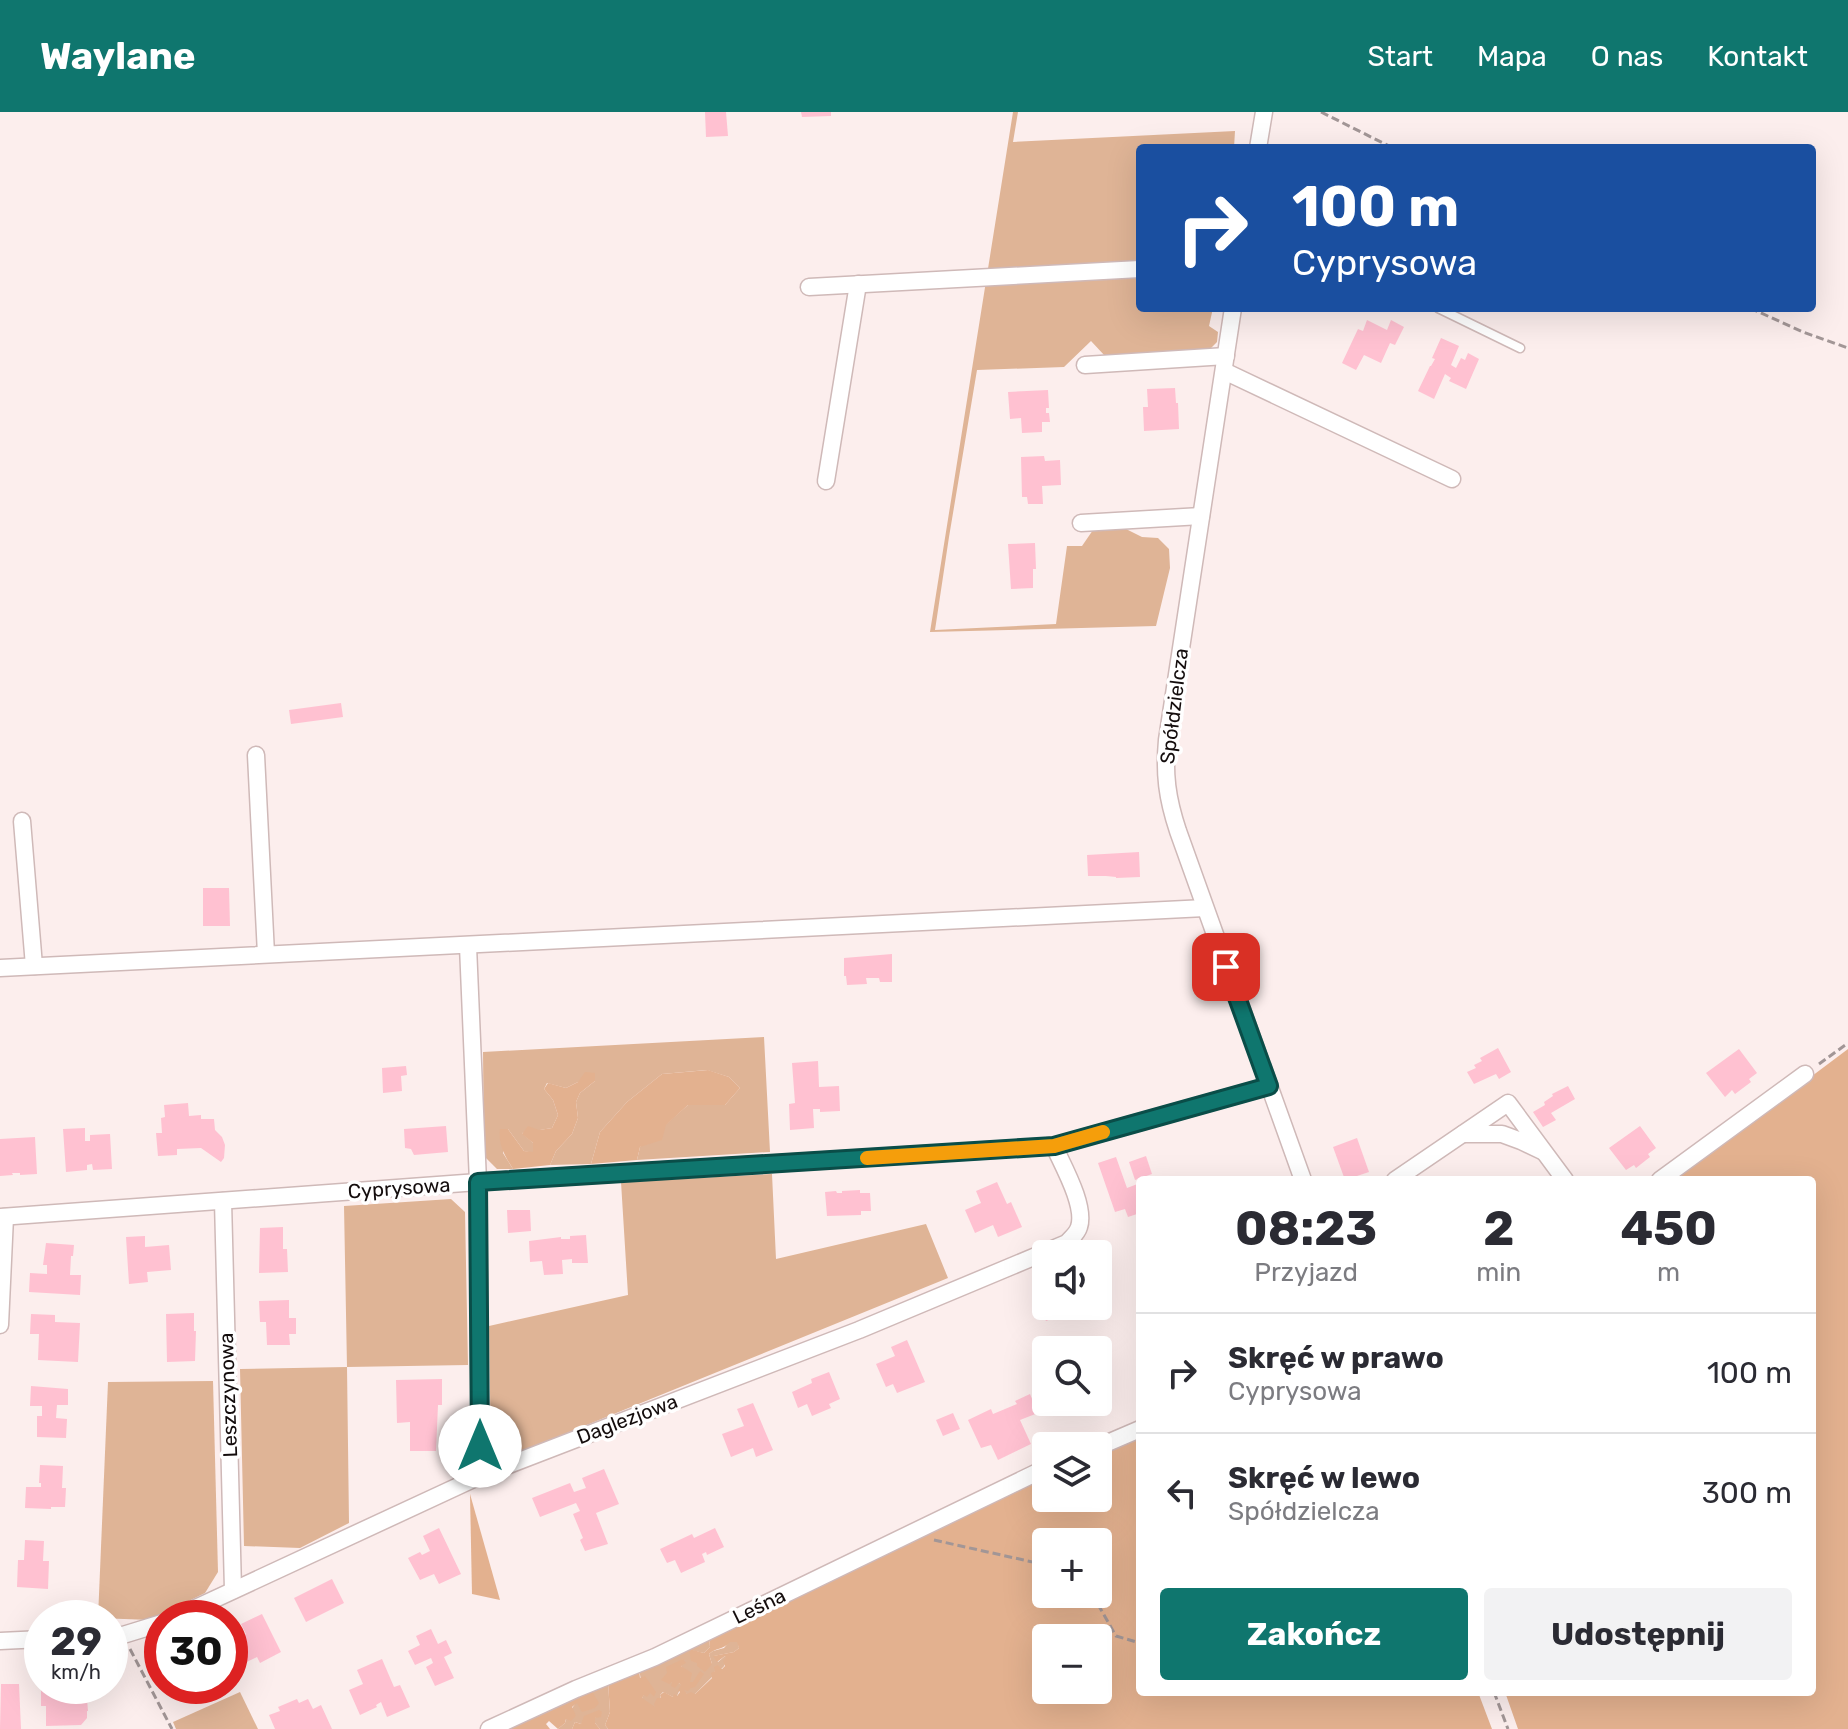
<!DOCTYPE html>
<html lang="pl">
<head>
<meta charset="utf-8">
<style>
	body { margin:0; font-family:Rubik,sans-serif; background:#f2f2f3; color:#2b2b33; height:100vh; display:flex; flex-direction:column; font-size:30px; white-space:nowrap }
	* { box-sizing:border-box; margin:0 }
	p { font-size:26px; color:#7c7c81 }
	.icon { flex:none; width:44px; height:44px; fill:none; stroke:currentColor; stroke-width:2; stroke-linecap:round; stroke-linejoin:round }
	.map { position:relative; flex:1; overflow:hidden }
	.drawer { position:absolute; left:1136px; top:1064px; width:680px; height:520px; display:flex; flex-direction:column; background:#fff; border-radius:8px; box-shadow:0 8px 32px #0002 }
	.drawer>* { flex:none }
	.top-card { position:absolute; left:1136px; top:32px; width:680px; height:168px; border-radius:8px; box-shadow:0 8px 32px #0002; background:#1a4fa0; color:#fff; overflow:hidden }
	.tools { position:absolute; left:1032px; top:1128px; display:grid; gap:16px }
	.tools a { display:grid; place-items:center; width:80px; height:80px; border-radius:8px; background:#fff; box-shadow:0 8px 32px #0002; font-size:40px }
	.speed { position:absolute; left:24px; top:1488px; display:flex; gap:16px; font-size:40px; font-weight:700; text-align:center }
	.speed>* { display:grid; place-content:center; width:104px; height:104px; border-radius:50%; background:#fff; box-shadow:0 8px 32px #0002; line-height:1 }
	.speed small { font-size:20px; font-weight:400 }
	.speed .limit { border:12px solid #d22; background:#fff; color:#111 }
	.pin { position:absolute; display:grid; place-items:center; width:68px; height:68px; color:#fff; margin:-34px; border-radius:16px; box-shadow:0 4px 12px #0006 }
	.me { position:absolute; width:88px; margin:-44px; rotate:0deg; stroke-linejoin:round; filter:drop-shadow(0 0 6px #0008) }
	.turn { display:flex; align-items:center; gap:28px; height:168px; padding:0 24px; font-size:36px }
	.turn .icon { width:104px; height:104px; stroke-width:2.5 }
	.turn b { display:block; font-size:56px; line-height:68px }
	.eta { display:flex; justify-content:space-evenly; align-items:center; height:136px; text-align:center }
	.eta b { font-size:48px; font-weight:700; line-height:56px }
	.cta { display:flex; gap:16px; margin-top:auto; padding:16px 24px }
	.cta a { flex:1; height:92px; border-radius:8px; background:#0f766e; color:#fff; font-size:32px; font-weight:700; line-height:92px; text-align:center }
	.cta a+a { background:#f2f2f3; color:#2b2b33 }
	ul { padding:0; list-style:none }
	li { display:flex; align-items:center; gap:24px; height:120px; padding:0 24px; border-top:2px solid #e1e1e2 }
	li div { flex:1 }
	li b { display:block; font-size:30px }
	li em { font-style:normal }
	header { display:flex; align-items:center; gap:48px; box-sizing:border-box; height:112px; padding:0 40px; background:#0f766e; color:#fff }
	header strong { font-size:38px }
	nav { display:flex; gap:44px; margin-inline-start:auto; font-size:28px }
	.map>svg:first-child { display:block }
	.green { fill:#dfb496 }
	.forest { fill:#e3b18f; fill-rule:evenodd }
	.building { fill:#ffc1d1 }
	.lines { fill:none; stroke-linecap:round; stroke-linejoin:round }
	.lane-casing { stroke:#cfb9b8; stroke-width:11 }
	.street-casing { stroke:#cfb9b8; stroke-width:19 }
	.path { stroke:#a29696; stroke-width:3; stroke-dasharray:8 4; stroke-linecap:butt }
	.lane { stroke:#fff; stroke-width:8 }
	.street { stroke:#fff; stroke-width:16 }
	.route-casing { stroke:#0a4d48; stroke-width:20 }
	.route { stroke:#0f766e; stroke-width:14 }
	.slow { stroke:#f59e0b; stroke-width:14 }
	.labels { text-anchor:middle; stroke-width:7; stroke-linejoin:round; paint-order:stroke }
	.street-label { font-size:20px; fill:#140d0d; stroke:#fff }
</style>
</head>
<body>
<header>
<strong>Waylane</strong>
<nav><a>Start</a><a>Mapa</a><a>O nas</a><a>Kontakt</a></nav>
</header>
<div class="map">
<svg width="1848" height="1617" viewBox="0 0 1848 1617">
	<rect width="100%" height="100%" fill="#fceeed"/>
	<g class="green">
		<path d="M1013,0H1018L1013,30L1235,19L1234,36H1140V196H1213L1209,214L1218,220L1217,230L1207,240L1105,244L1091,229L1064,255L977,258L949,425L935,518L1056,512L1067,434H1082L1093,418L1124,416L1142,425L1158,426L1169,437L1170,456L1156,514L930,520Z"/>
		<path d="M764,925L770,1040L637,1048L640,1035L688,993H725L740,976L729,965L707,958L662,962L627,990L600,1020L591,1052L550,1053L556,1039L572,1022L578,1006L576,990L580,981L595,969L578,970L566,976L547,971L544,977L553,988L558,1003L552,1016L522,1021L533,1031V1041L524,1039L508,1017L503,1041L513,1057H497L484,1044L483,940Z"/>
		<path d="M772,1062L776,1147L926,1112L948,1166L496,1350L491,1346L489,1214L628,1183L621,1070Z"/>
		<path d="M451,1087L465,1100L468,1253L347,1255L349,1411L300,1436L244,1434L240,1257L347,1255L344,1094Z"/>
		<path d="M213,1269L218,1460L205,1481L150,1508L98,1506L108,1270Z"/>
		<path d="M709,1526L710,1535L704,1541L690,1538L712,1552L709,1542L713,1539L724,1536L729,1530L738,1529L739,1536L734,1540L714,1544L718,1550L725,1544L727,1545C725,1554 724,1557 715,1559L712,1565L695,1582L688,1583L684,1580V1578L693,1570H690V1565L681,1554L683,1547L671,1569L673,1572L679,1571L682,1573L677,1584L673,1585L663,1580L660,1583L661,1587L656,1596H651L642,1608L636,1597L637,1595L643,1601L642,1586L644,1582L639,1558Z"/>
		<path d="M608,1570L610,1600L605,1613L608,1617H600L595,1611V1606L602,1600L581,1612L575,1610L572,1617H558L565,1611C568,1599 579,1586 589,1578C594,1574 602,1572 608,1570Z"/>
		<path d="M240,1580L258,1617H176L173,1610Z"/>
	</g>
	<g class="forest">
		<path d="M1848,937V1617H1518L1505,1580H1812V1068H1673Z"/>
		<path d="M708,958L729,965L740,976L725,993H688L666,1013L662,1028L640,1035L637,1048L591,1052L600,1020L627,990L662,962Z"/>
		<path d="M585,960L595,961V969L580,981L576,990L578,1006L572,1022L556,1039L550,1053L513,1057C505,1044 498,1033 500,1017H508L524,1039L533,1040V1031L522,1022L528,1014L539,1018L552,1016L558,1003L553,988L544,977L548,971L566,976L578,970Z"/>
		<path d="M1140,1324V1580H1478L1492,1617H608L605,1613L610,1600L608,1570L639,1558L640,1566L645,1564L656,1580L654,1585L650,1581L647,1585L644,1583L642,1586L655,1595L654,1592L657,1586H661L660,1583L664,1580L673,1585L674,1582L677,1584L680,1580L678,1578L681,1573L679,1571L675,1576L671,1574L672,1570L669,1572L661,1568L667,1561L666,1555L683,1547L686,1551L681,1554L692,1561L690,1570H693L700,1559L704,1562L695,1575L691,1576L688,1579L684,1578L687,1582L691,1580L695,1582L712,1566L711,1561L715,1559L714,1555L718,1553L722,1557L725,1554L723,1549L726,1546L725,1544L717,1550L713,1544L734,1540L739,1536L737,1530H730C723,1538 717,1535 709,1542L712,1552L705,1560L697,1554V1551L691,1549L689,1537L704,1541L710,1535L709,1526L809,1473L1046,1366V1386H1098V1343ZM1046,1430H1098V1482H1046ZM1046,1526H1098V1578H1046Z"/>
		<path d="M470,1382L500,1488L472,1482Z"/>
		<path d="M590,1576L599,1591L595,1596L582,1600L577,1591L572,1595L576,1604L571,1609L566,1607L565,1611L558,1617L549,1609L546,1612L550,1617H508Z"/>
		<path d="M599,1598L602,1600L601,1605L595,1606V1611L600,1617H572L575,1610L581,1612L584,1604Z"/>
	</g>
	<g class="building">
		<path d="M705,0H726L728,24L706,25Z"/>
		<path d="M801,0H831V4L802,5Z"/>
		<path d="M1367,208L1387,218L1391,208L1404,215L1395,233L1390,231L1381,251L1364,243L1356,258L1342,251L1358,217L1363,219Z"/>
		<path d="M1441,226L1459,234L1451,253L1456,256L1461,246L1465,248L1468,241L1479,247L1466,277L1449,269L1451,266L1445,262L1434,287L1418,279L1430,254H1431L1435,247L1432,246Z"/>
		<path d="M1175,276L1176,291H1178L1179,317L1144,319L1143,295H1148L1147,277Z"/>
		<path d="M1048,278L1049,296H1046V301H1049L1050,310H1042V320L1022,321L1021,306L1010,307L1008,280Z"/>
		<path d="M1044,344L1045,349L1060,348L1061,373L1042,374L1043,392H1028L1027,385H1022L1021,345Z"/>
		<path d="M1035,431L1036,457H1033V476L1011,477L1008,432Z"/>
		<path d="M341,591L343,605L291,612L289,598Z"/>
		<path d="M1139,740L1140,765L1116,766V765L1106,764H1088L1087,743Z"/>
		<path d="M203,776H229L230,814H203Z"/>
		<path d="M892,842V870H880L879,866H866L867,872L847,873L846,864H844V846Z"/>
		<path d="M1498,936L1511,960L1499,967L1496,962L1474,972L1467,960L1476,956L1474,953L1482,949L1480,946Z"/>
		<path d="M1739,937L1757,961L1749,967L1751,970L1735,982L1732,978L1725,985L1706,961Z"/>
		<path d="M818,949L819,975L839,974L840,999L820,1000V997H813L814,1016L790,1018L789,992L795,991L792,951Z"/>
		<path d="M406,954L407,963L401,964L402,979L383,981L382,956Z"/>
		<path d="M1568,974L1575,987L1551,1001L1556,1008L1543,1015L1533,1000L1545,993L1544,990L1553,984L1552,982Z"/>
		<path d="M188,991L189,1004L201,1003V1007H214L215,1018L222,1025L225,1033L224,1046L221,1050L201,1036L177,1037V1043L158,1044L156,1021H162L161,1006L165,1005L164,993Z"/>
		<path d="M446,1014L448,1040L414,1043L411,1037L405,1036L404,1017Z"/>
		<path d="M1640,1014L1656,1036L1648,1042L1650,1045L1636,1056L1634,1053L1626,1058L1609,1036Z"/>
		<path d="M85,1016V1029H90V1023L110,1022L112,1057L93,1058L92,1052L87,1053V1058L66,1060L63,1017Z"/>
		<path d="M35,1025L37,1062L20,1063V1061H12L13,1063L0,1064V1027Z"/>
		<path d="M1357,1026L1369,1060L1345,1068L1333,1035Z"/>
		<path d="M1146,1044L1152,1062L1135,1068L1129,1050Z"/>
		<path d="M1116,1045L1127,1076L1140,1071V1101L1128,1105L1125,1097L1115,1100L1098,1051Z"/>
		<path d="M997,1070L1007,1092L1011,1090L1022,1115L998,1125L993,1113L975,1121L965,1098L981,1091L976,1079Z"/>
		<path d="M860,1078V1081H870L871,1099H861V1103L827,1104L825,1080L836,1079L837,1081H842V1079Z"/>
		<path d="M507,1098H530L531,1119L508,1121Z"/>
		<path d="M283,1115V1137H287L288,1160L259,1161L260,1116Z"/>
		<path d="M586,1123L588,1151H572V1147L562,1148L563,1162L544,1163L542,1149L530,1150L529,1129L561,1125V1127H570V1124Z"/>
		<path d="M145,1124V1135L169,1133L171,1158L147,1160L148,1170L129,1172L126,1125Z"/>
		<path d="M46,1131L74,1133L73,1144H71L70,1163H81L80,1183L29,1180L30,1161L47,1162V1153H43Z"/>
		<path d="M1046,1183V1194H1083L1046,1209L1043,1202L1040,1204L1036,1195L1040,1194L1037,1187Z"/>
		<path d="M289,1188V1206H296V1222H289L290,1233H267L266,1210H260L259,1189Z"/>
		<path d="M194,1201V1219H196L195,1249L167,1250L166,1202Z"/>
		<path d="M31,1202L55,1203V1210L80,1211L78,1250L38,1248L39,1222H30Z"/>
		<path d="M907,1228L925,1270L897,1281L893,1272L886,1275L876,1252L895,1244L891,1235Z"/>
		<path d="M829,1260L840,1287L829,1292L831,1296L812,1304L807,1292L798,1296L792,1280L812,1271L811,1267Z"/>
		<path d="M442,1267V1293H438L436,1339H410V1310L397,1311L396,1268Z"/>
		<path d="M31,1274L68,1277V1293H57L56,1306L67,1307L66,1326L37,1325V1304H42V1294H30Z"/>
		<path d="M1030,1282L1038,1301L1020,1308L1031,1332L998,1348L991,1333L981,1336L968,1308L991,1297L993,1302L1017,1292L1015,1289Z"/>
		<path d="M753,1291L773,1338L756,1345L753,1336L731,1345L722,1322L744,1314L737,1297Z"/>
		<path d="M953,1301L960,1317L943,1324L936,1308Z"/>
		<path d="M40,1353L63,1354L62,1376H66L65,1395H51V1397L25,1396L26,1375H41V1371H39Z"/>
		<path d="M604,1357L619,1392L596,1401L608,1432L585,1439L580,1428L583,1426L573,1402L580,1399L576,1391L540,1405L532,1386L570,1371L574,1380L586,1376L582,1366Z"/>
		<path d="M439,1416L461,1462L439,1472L434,1462L420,1468L408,1446L420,1440L422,1443L430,1439L423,1424Z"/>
		<path d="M715,1416L724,1435L707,1443L706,1440L702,1442L705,1450L681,1461L675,1448L667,1451L660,1437L692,1422L694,1426Z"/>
		<path d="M25,1428L44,1429L43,1449H49L48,1477L17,1475L18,1448H24Z"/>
		<path d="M332,1467L344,1491L306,1510L294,1486Z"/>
		<path d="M262,1502L281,1540L260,1551L257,1545L230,1558V1526L240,1523L241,1525L246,1522L241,1512Z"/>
		<path d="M431,1517L438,1532L446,1528L452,1541L444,1545L454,1566L435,1574L426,1555L433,1551L431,1546L415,1553L408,1539L420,1533L416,1524Z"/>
		<path d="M382,1547L394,1575L400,1573L410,1595L387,1605L381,1590L376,1593L377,1595L360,1603L349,1578L363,1572L357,1558Z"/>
		<path d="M1,1572H19L21,1617H0Z"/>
		<path d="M41,1574H59V1579H73V1576L86,1575L88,1599H87V1606L81,1613L46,1614V1594H41Z"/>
		<path d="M297,1587L299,1591L308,1587L313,1597L321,1593L332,1617H275L269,1603L280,1599L278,1595Z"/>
	</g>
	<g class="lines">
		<defs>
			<path id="lane" d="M1438,196L1520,236"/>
			<g id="street">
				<path d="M1258,36L1264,0"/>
				<path d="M809,175L1140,157"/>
				<path d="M1233,196L1167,628C1164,662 1167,686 1178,719L1303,1068"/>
				<path d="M1085,253L1226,244"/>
				<path d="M1224,259L1452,367"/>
				<path d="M826,369L858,172"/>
				<path d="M1081,411L1201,404"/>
				<path d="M256,643L266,842"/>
				<path d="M22,709L34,854"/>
				<path d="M468,834L478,1070L480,1364"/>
				<path d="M0,856L1205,796"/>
				<path d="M1463,1022H1502L1521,1029L1542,1039"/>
				<path d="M1395,1068L1508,991L1565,1068"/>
				<path d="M1660,1068L1805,962"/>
				<path d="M223,1089L233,1478"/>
				<path d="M0,1105L478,1070L1054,1034L1269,974"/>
				<path d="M0,1213L5,1105"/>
				<path d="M1098,1335L1140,1317"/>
				<path d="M174,1506L480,1364L859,1218L1067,1131C1071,1126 1077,1122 1079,1115C1086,1094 1063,1054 1054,1034"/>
				<path d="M110,1523H123L162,1511"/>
				<path d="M0,1529L42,1527"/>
				<path d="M489,1617L576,1577L655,1545L1046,1356"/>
			</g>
		</defs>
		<use href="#lane" class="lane-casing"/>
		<use href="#street" class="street-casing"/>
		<g class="path">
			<path d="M1321,0L1393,36"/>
			<path d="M1750,196L1803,220L1848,236"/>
			<path d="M1819,952L1848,931"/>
			<path d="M934,1428L1046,1453"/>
			<path d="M1092,1482L1116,1524L1140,1531"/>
			<path d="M130,1537L172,1617"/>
			<path d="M1494,1580L1508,1617"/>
		</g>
		<use href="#lane" class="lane"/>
		<use href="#street" class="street"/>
	</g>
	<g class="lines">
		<defs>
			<path id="route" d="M480,1334L478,1070L1054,1034L1269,974L1226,855"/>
		</defs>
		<use href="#route" class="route-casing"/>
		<use href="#route" class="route"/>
		<path class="slow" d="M867,1046L1054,1034L1103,1020"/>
	</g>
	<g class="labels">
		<g class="street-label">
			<text transform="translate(1174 594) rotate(-83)" y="7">Spółdzielcza</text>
			<text transform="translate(399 1076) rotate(-4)" y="7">Cyprysowa</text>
			<text transform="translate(228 1283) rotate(-92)" y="7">Leszczynowa</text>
			<text transform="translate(627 1307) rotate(-21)" y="7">Daglezjowa</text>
			<text transform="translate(759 1494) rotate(-26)" y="7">Leśna</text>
		</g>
	</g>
</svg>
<div class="tools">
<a><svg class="icon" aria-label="sound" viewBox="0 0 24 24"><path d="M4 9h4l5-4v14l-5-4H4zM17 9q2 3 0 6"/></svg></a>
<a><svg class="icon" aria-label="search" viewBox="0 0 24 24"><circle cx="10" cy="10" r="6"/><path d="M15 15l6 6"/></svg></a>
<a><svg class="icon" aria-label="layers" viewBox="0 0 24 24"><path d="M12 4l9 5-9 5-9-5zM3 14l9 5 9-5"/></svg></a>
<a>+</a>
<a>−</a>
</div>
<div class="speed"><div>29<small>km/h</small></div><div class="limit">30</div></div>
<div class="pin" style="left:1226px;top:855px;background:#d93025"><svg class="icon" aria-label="arrive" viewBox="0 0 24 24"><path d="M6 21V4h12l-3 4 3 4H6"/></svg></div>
<svg class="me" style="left:480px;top:1334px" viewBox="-20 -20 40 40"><circle r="19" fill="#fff"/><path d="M0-13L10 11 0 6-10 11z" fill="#0f766e"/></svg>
<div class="top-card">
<div class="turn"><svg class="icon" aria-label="right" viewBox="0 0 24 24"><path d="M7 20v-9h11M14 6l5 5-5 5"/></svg><div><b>100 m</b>Cyprysowa</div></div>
</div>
<section class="drawer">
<div class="eta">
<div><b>08:23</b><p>Przyjazd</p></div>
<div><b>2</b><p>min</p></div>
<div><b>450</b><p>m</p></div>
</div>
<ul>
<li><svg class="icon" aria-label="right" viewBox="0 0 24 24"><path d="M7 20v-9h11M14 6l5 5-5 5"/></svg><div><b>Skręć w prawo</b><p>Cyprysowa</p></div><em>100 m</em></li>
<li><svg class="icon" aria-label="left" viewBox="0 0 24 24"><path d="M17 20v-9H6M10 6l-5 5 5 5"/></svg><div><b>Skręć w lewo</b><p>Spółdzielcza</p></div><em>300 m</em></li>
</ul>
<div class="cta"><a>Zakończ</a><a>Udostępnij</a></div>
</section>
</div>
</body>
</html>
